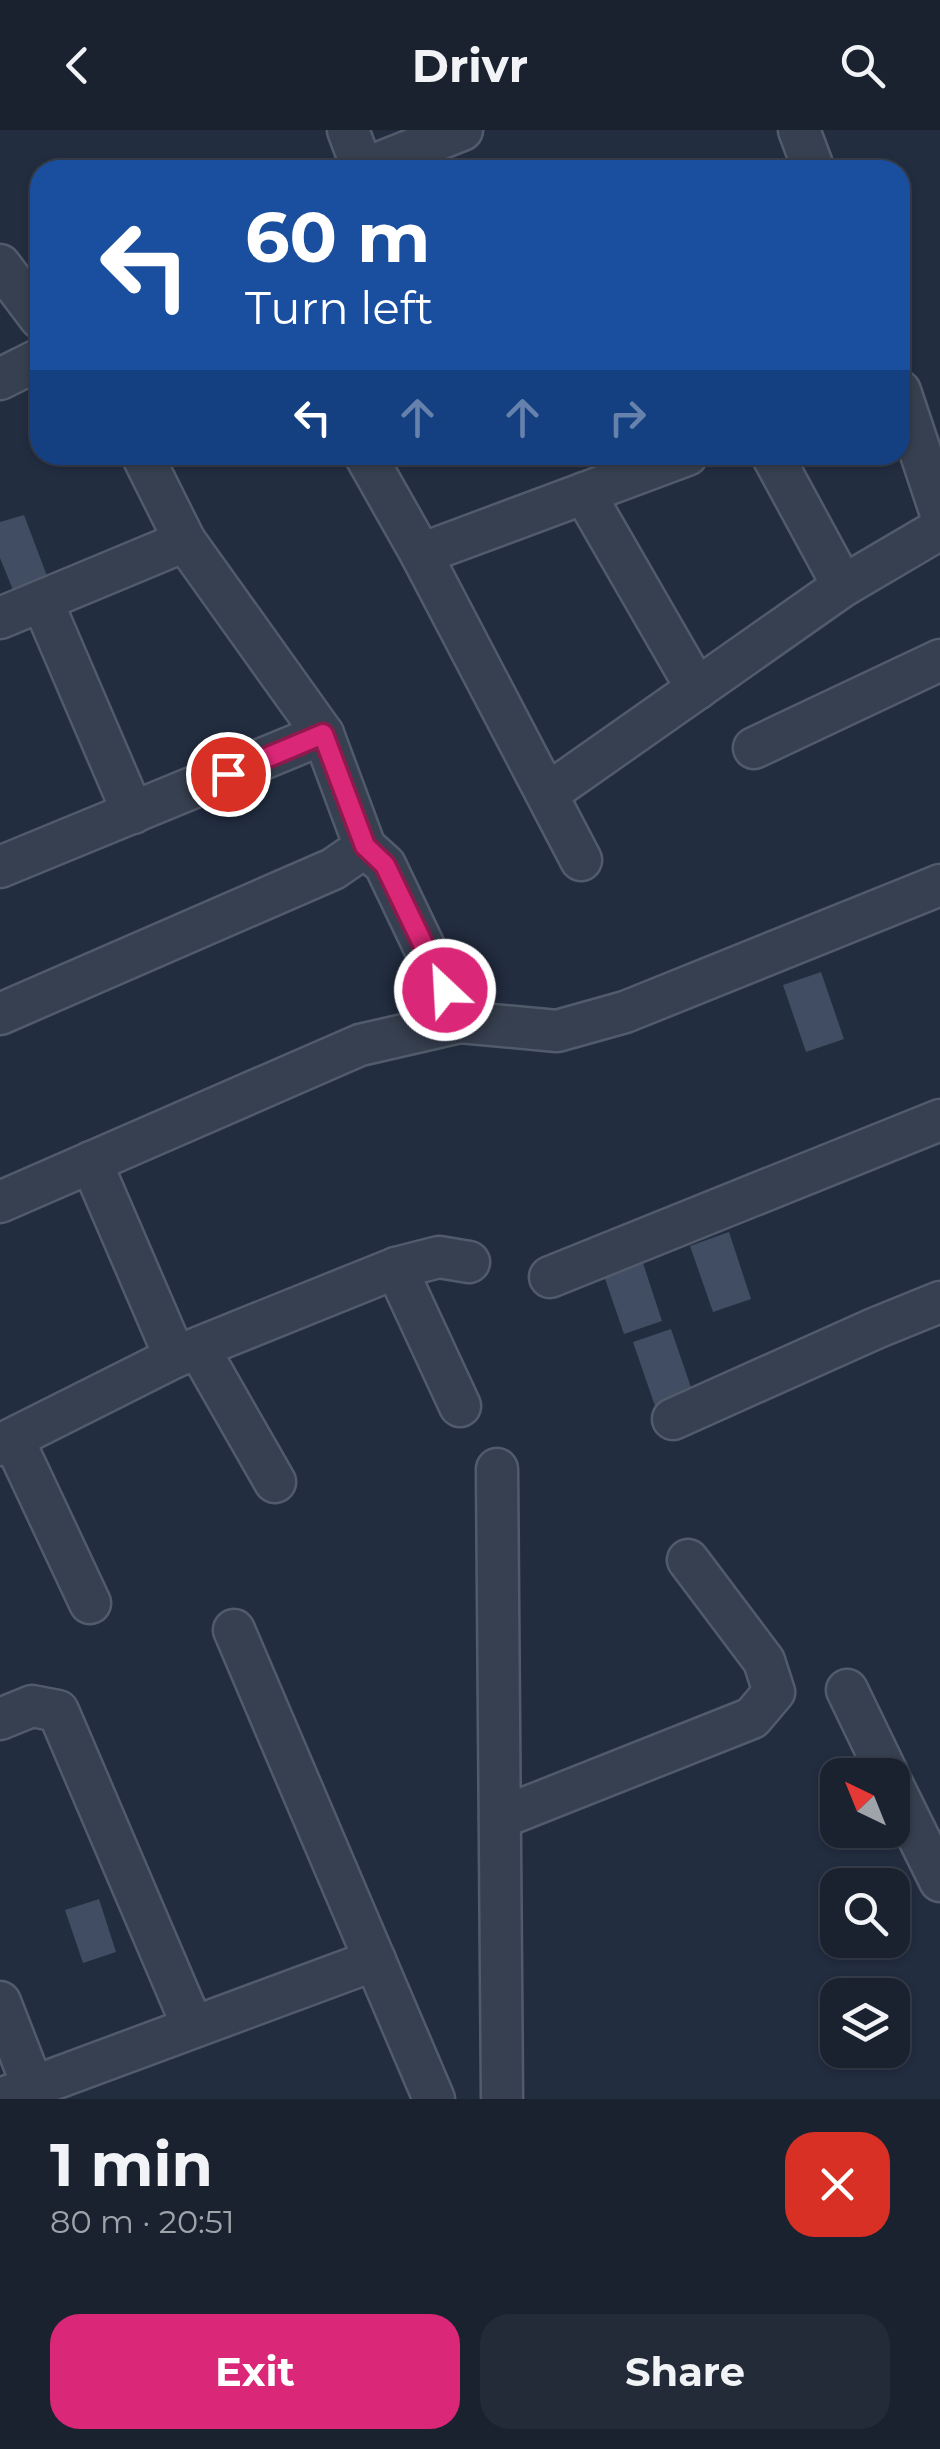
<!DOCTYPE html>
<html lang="en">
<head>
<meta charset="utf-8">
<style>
	body { margin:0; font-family:Montserrat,sans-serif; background:#232a38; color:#f1f3f6; height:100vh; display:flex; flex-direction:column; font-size:38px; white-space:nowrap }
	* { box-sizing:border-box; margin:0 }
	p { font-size:32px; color:#9fa4ab }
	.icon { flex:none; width:55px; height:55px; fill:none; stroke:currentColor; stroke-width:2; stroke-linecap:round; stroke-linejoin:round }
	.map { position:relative; height:1969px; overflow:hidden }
	.side { display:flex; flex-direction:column; background:#1a2230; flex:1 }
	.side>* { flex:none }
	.top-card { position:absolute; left:30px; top:30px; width:880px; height:305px; border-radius:30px; box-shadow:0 2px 8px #0004,0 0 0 2px #383f4c; background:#1a4fa0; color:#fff; overflow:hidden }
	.needle { width:65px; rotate:317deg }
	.fabs { position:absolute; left:820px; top:1628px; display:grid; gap:20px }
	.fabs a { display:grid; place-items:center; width:90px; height:90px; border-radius:20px; background:#1a2230; box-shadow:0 2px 8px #0004,0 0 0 2px #383f4c; font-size:50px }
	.pin { position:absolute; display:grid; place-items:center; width:85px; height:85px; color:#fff; margin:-42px; border:5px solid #fff; border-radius:50%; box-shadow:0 2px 10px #0007 }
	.me { position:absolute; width:110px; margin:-55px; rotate:335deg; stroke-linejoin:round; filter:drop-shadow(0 0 8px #0008) }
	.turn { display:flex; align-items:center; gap:35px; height:210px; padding:0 50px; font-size:45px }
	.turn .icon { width:130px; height:130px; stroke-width:2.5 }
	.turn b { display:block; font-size:70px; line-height:85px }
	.lanes { display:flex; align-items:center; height:95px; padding:0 50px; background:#0003; justify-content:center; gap:50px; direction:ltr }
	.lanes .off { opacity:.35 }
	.round { display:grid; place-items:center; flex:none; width:105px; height:105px; border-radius:30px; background:#232a38 }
	.head { display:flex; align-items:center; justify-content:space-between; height:170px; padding:0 50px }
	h1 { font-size:60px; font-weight:700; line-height:75px }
	.button { display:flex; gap:20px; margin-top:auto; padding:20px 50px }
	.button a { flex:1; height:115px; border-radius:30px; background:#db2777; color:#fff; font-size:40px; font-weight:700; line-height:115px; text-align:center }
	.button a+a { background:#232a38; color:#f1f3f6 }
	header { display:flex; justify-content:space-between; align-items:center; height:130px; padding:0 50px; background:#1a2230; font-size:45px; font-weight:700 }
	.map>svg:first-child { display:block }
	.building { fill:#414d62 }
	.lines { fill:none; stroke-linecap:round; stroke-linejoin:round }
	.minor-casing { stroke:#525b6b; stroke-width:45 }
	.minor { stroke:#374050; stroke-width:40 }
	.route-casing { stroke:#8e194d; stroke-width:25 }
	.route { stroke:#db2777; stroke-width:18 }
</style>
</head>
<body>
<header><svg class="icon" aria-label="back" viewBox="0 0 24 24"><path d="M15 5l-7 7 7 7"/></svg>Drivr<svg class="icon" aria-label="search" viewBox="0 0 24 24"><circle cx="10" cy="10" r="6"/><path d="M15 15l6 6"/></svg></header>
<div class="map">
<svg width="940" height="1969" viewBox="0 0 940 1969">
	<rect width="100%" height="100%" fill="#222d40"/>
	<g class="building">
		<path d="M24,385L47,446L13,460L0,428V392Z"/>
		<path d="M821,842L844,909L806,922L783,855Z"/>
		<path d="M729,1102L751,1169L713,1182L690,1116Z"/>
		<path d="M640,1124L662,1191L624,1204L601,1137Z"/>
		<path d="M671,1199L694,1266L656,1279L633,1212Z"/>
		<path d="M99,1769L116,1822L83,1833L65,1780Z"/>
	</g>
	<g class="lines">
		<defs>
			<g id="minor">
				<path d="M348,0L363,40"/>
				<path d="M799,0L814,40"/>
				<path d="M361,40L462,0"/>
				<path d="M0,135L40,188"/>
				<path d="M0,249L40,229"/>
				<path d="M900,261L940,381"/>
				<path d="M142,325L185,411"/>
				<path d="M365,325L421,424L581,730"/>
				<path d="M772,325L843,456"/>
				<path d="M584,363L697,559"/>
				<path d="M421,424L687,325"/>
				<path d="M42,471L133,683"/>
				<path d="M0,488L185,411L323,604L0,737"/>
				<path d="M323,604L365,717L385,735L460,892"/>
				<path d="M754,618L940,530"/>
				<path d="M547,664L843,456L940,399"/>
				<path d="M0,884L333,739L365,717"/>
				<path d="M0,1072L360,915L460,892L557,901L625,882L940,755"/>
				<path d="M396,1138L460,1276"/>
				<path d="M550,1147L940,990"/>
				<path d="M199,1219L275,1352"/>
				<path d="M175,1227L396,1138L439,1127L469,1132"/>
				<path d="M673,1289L876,1198L940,1172"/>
				<path d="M13,1309L90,1473"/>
				<path d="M0,1315L175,1227L91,1032"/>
				<path d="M497,1339L502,1969"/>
				<path d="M234,1500L434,1969"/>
				<path d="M847,1560L888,1645"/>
				<path d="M0,1589L32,1576L58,1581L193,1897"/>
				<path d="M892,1654L940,1751"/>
				<path d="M500,1688L752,1588L774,1562L764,1531L688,1430"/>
				<path d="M0,1872L33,1957"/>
				<path d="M0,1969L375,1830"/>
			</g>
		</defs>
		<use href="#minor" class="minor-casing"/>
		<use href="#minor" class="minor"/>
	</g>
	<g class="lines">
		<defs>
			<path id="route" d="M228,644L323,604L365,716L385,735L445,860"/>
		</defs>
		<use href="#route" class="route-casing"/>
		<use href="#route" class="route"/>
	</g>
</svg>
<div class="fabs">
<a><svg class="needle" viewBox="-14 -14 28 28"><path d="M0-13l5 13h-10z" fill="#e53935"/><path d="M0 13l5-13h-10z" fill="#9fa4ab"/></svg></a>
<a><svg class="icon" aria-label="search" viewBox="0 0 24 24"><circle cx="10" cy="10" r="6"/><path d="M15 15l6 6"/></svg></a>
<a><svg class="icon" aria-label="layers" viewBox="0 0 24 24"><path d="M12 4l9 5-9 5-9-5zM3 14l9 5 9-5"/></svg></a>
</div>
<div class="pin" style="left:228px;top:644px;background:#d93025"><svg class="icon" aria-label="arrive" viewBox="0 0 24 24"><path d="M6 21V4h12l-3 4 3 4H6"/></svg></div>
<svg class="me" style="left:445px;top:860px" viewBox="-20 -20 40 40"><circle r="17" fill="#db2777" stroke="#fff" stroke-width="3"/><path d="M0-11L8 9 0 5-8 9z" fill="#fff"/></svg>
<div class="top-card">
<div class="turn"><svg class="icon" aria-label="left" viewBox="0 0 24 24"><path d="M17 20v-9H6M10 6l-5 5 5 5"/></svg><div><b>60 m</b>Turn left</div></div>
<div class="lanes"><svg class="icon" aria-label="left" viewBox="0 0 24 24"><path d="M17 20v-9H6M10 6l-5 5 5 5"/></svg><svg class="icon off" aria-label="ahead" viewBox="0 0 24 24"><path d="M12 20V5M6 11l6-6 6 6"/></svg><svg class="icon off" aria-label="ahead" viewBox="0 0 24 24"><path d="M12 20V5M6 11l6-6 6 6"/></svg><svg class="icon off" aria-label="right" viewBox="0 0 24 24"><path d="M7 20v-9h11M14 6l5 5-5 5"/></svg></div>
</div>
</div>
<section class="side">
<div class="head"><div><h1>1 min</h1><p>80 m · 20:51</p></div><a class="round" style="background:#d93025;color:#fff"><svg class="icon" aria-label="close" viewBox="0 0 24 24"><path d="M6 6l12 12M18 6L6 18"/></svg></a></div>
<div class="button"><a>Exit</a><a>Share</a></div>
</section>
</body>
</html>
